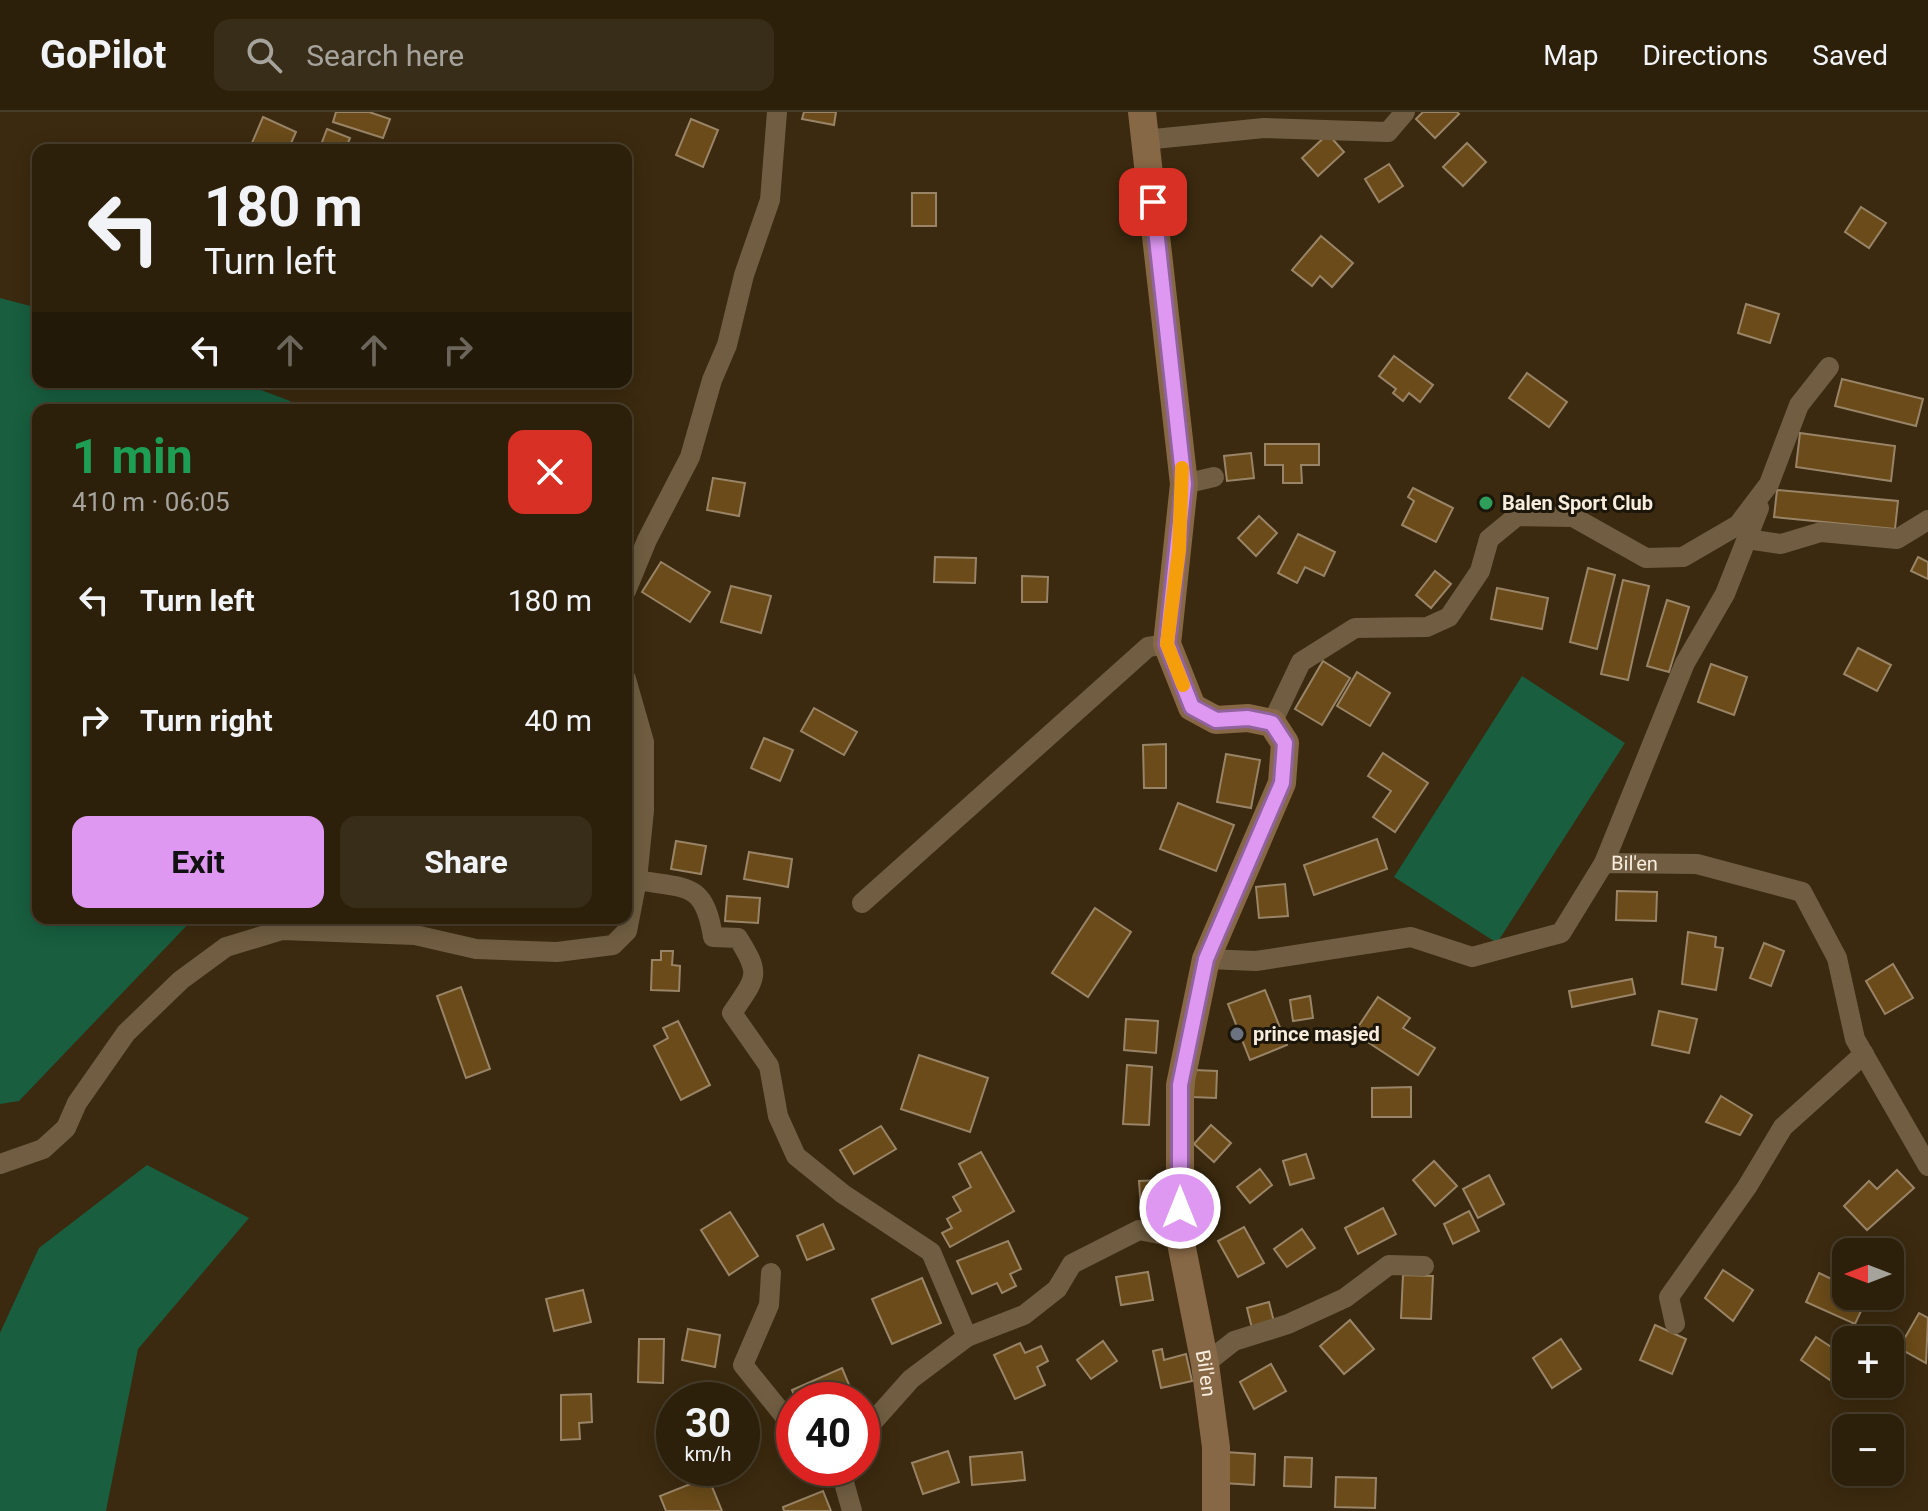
<!DOCTYPE html>
<html lang="en">
<head>
<meta charset="utf-8">
<style>
	body { margin:0; font-family:Roboto,sans-serif; background:#382d19; color:#f1f3f6; height:100vh; display:flex; flex-direction:column; font-size:30px; white-space:nowrap }
	* { box-sizing:border-box; margin:0 }
	p { font-size:26px; color:#a6a39d }
	.icon { flex:none; width:44px; height:44px; fill:none; stroke:currentColor; stroke-width:2; stroke-linecap:round; stroke-linejoin:round }
	.map { position:relative; flex:1; overflow:hidden }
	.sheet { position:absolute; left:32px; top:292px; width:600px; height:520px; display:flex; flex-direction:column; background:#2c200b; border-radius:16px; box-shadow:0 4px 20px #0003,0 0 0 2px #483e2c }
	.sheet>* { flex:none }
	.banner { position:absolute; left:32px; top:32px; width:600px; height:244px; border-radius:16px; box-shadow:0 4px 20px #0003,0 0 0 2px #483e2c; background:#2c200b; color:#f1f3f6; overflow:hidden }
	.needle { width:52px; rotate:270deg }
	.fabs { position:absolute; left:1832px; top:1126px; display:grid; gap:16px }
	.fabs a { display:grid; place-items:center; width:72px; height:72px; border-radius:16px; background:#2c200b; box-shadow:0 4px 20px #0003,0 0 0 2px #483e2c; font-size:40px }
	.speed { position:absolute; left:656px; top:1270px; display:flex; gap:16px; font-size:40px; font-weight:700; text-align:center }
	.speed>* { display:grid; place-content:center; width:104px; height:104px; border-radius:50%; background:#2c200b; box-shadow:0 4px 20px #0003,0 0 0 2px #483e2c; line-height:1 }
	.speed small { font-size:20px; font-weight:400 }
	.speed .limit { border:12px solid #d22; background:#fff; color:#111 }
	.pin { position:absolute; display:grid; place-items:center; width:68px; height:68px; color:#fff; margin:-34px; border-radius:16px; box-shadow:0 4px 12px #0006 }
	.me { position:absolute; width:88px; margin:-44px; rotate:0deg; stroke-linejoin:round; filter:drop-shadow(0 0 6px #0008) }
	.turn { display:flex; align-items:center; gap:28px; height:168px; padding:0 40px; font-size:36px }
	.turn .icon { width:104px; height:104px; stroke-width:2.5 }
	.turn b { display:block; font-size:56px; line-height:68px }
	.lanes { display:flex; align-items:center; height:76px; padding:0 40px; background:#0003; justify-content:center; gap:40px; direction:ltr }
	.lanes .off { opacity:.35 }
	.round { display:grid; place-items:center; flex:none; width:84px; height:84px; border-radius:16px; background:#382d19 }
	.head { display:flex; align-items:center; justify-content:space-between; height:136px; padding:0 40px }
	h1 { font-size:48px; font-weight:700; line-height:60px; color:#1e9e55 }
	.cta { display:flex; gap:16px; margin-top:auto; padding:16px 40px }
	.cta a { flex:1; height:92px; border-radius:16px; background:#de98f2; color:#111; font-size:32px; font-weight:700; line-height:92px; text-align:center }
	.cta a+a { background:#382d19; color:#f1f3f6 }
	ul { padding:0; list-style:none }
	li { display:flex; align-items:center; gap:24px; height:120px; padding:0 40px }
	li div { flex:1 }
	li b { display:block; font-size:30px }
	li em { font-style:normal }
	header { display:flex; align-items:center; gap:48px; box-sizing:border-box; height:112px; padding:0 40px; background:#2c200b; border-bottom:2px solid #483e2c }
	header strong { font-size:38px }
	nav { display:flex; gap:44px; margin-inline-start:auto; font-size:28px }
	.search { width:560px; height:72px; background:#382d19; display:flex; align-items:center; gap:20px; box-sizing:border-box; padding:0 28px; border-radius:16px; color:#a6a39d; font-size:30px }
	.map>svg:first-child { display:block }
	.green { fill:#185e3f }
	.building { fill:#6a4b19; stroke:#998467; stroke-width:2 }
	.lines { fill:none; stroke-linecap:round; stroke-linejoin:round }
	.street { stroke:#715e42; stroke-width:20 }
	.secondary { stroke:#876846; stroke-width:28 }
	.route-casing { stroke:#90639d; stroke-width:20 }
	.route { stroke:#de98f2; stroke-width:14 }
	.slow { stroke:#f59e0b; stroke-width:14 }
	.leisure-dot { fill:#2e9e5b; stroke:#1c1509; stroke-width:3 }
	.worship-dot { fill:#6b7280; stroke:#1c1509; stroke-width:3 }
	.labels { text-anchor:middle; stroke-width:6; stroke-linejoin:round; paint-order:stroke }
	.poi-label { font-size:20px; font-weight:bold; fill:#f8eddd; stroke:#1c1509; text-anchor:start }
	.street-label { font-size:20px; fill:#f8eddd; stroke:#1c1509 }
</style>
</head>
<body>
<header>
<strong>GoPilot</strong>
<div class="search"><svg class="icon" aria-label="search" viewBox="0 0 24 24"><circle cx="10" cy="10" r="6"/><path d="M15 15l6 6"/></svg>Search here</div>
<nav><a>Map</a><a>Directions</a><a>Saved</a></nav>
</header>
<div class="map">
<svg width="1928" height="1399" viewBox="0 0 1928 1399">
	<rect width="100%" height="100%" fill="#3b2a0f"/>
	<g class="green">
		<path d="M0,186L38,196V270H240L290,289L295,298H38V806H194L19,989L0,992Z"/>
		<path d="M1522,564L1625,631L1497,831L1394,765Z"/>
		<path d="M147,1053L249,1106L138,1237L106,1399H0V1221L39,1136Z"/>
	</g>
	<g class="building">
		<path d="M336,0H369L390,7L383,26L333,10Z"/>
		<path d="M804,0H836L834,13L802,7Z"/>
		<path d="M1423,0H1457L1459,2L1435,26L1416,7Z"/>
		<path d="M263,5L296,20L288,38H249Z"/>
		<path d="M691,7L718,18L703,55L676,43Z"/>
		<path d="M327,17L350,26L345,38H319Z"/>
		<path d="M1328,22L1344,40L1318,64L1302,46Z"/>
		<path d="M1467,31L1486,50L1463,74L1443,55Z"/>
		<path d="M1389,52L1403,74L1379,90L1365,67Z"/>
		<rect x="912" y="81" width="24" height="33"/>
		<path d="M1861,95L1886,111L1869,136L1845,120Z"/>
		<path d="M1321,124L1353,151L1332,175L1320,164L1312,174L1292,158Z"/>
		<path d="M1746,192L1779,202L1770,231L1738,221Z"/>
		<path d="M1394,244L1433,273L1420,290L1409,281L1403,289L1393,281L1396,277L1379,264Z"/>
		<path d="M1527,261L1567,290L1549,315L1509,286Z"/>
		<path d="M1842,267L1923,287L1916,314L1835,294Z"/>
		<path d="M1800,321L1895,334L1891,369L1796,355Z"/>
		<path d="M1265,332H1319V353H1301L1302,371H1283V353H1265Z"/>
		<path d="M1251,341L1254,366L1227,369L1224,344Z"/>
		<path d="M713,366L745,371L739,404L707,398Z"/>
		<path d="M1413,376L1453,396L1436,430L1402,413L1414,389L1408,385Z"/>
		<path d="M1777,378L1898,389L1895,417L1774,405Z"/>
		<path d="M1259,404L1277,421L1256,444L1238,426Z"/>
		<path d="M1298,422L1335,440L1324,464L1305,455L1297,471L1278,461Z"/>
		<path d="M935,445L976,446L975,471L934,470Z"/>
		<path d="M1918,445L1928,450V467L1911,459Z"/>
		<path d="M661,450L710,480L690,510L642,480Z"/>
		<path d="M1588,456L1615,463L1597,537L1570,530Z"/>
		<path d="M1435,459L1451,472L1431,496L1416,483Z"/>
		<path d="M1022,464L1048,465L1047,490H1022Z"/>
		<path d="M1623,468L1649,474L1628,568L1601,562Z"/>
		<path d="M731,474L771,484L761,521L721,510Z"/>
		<path d="M1497,476L1548,486L1542,517L1491,507Z"/>
		<path d="M1667,488L1689,495L1669,560L1647,554Z"/>
		<path d="M1858,536L1891,553L1877,579L1844,562Z"/>
		<path d="M1323,549L1350,566L1322,613L1295,597Z"/>
		<path d="M1711,552L1747,565L1734,603L1698,590Z"/>
		<path d="M1357,560L1390,581L1370,614L1337,594Z"/>
		<path d="M814,596L857,620L844,643L801,619Z"/>
		<path d="M764,626L793,638L780,669L751,656Z"/>
		<path d="M1166,632V676H1144L1143,633Z"/>
		<path d="M1383,641L1428,671L1395,720L1373,705L1391,679L1368,664Z"/>
		<path d="M1226,642L1260,648L1251,696L1217,690Z"/>
		<path d="M1178,691L1234,713L1216,759L1160,737Z"/>
		<path d="M1377,727L1387,757L1314,783L1304,753Z"/>
		<path d="M676,729L706,734L701,762L671,757Z"/>
		<path d="M749,740L792,747L788,775L744,767Z"/>
		<path d="M1285,772L1288,804L1259,806L1256,775Z"/>
		<path d="M1617,779L1657,780L1656,809L1616,808Z"/>
		<path d="M727,784L760,786L758,811L725,809Z"/>
		<path d="M1095,796L1131,820L1088,885L1052,861Z"/>
		<path d="M1688,820L1716,825L1715,835L1723,836L1716,878L1682,872Z"/>
		<path d="M1764,831L1784,839L1771,874L1750,866Z"/>
		<path d="M661,839H673L672,853L680,854L679,879L651,878L652,848H661Z"/>
		<path d="M1893,852L1913,886L1885,902L1866,869Z"/>
		<path d="M1632,867L1635,882L1572,895L1569,879Z"/>
		<path d="M461,875L490,957L466,966L437,884Z"/>
		<path d="M1265,878L1287,933L1250,948L1228,892Z"/>
		<path d="M1310,884L1313,906L1293,909L1290,888Z"/>
		<path d="M1378,885L1410,906L1403,916L1435,936L1418,963L1354,921Z"/>
		<path d="M1659,899L1697,907L1689,941L1652,933Z"/>
		<path d="M1126,907L1158,909L1156,941L1124,938Z"/>
		<path d="M678,909L710,973L681,988L654,934L668,926L663,916Z"/>
		<path d="M919,943L988,966L970,1020L901,997Z"/>
		<path d="M1127,953L1152,955L1149,1013L1123,1012Z"/>
		<path d="M1194,958L1217,959L1216,986L1193,985Z"/>
		<path d="M1411,975V1005H1372V976Z"/>
		<path d="M1721,984L1752,1003L1740,1023L1706,1010Z"/>
		<path d="M1211,1013L1231,1031L1214,1050L1194,1032Z"/>
		<path d="M881,1014L896,1037L854,1062L840,1038Z"/>
		<path d="M981,1040L1014,1099L950,1135L942,1121L952,1116L947,1107L961,1099L953,1085L971,1075L959,1052Z"/>
		<path d="M1306,1042L1314,1066L1290,1073L1283,1049Z"/>
		<path d="M1434,1049L1457,1074L1435,1094L1413,1068Z"/>
		<path d="M1260,1057L1272,1073L1250,1091L1237,1075Z"/>
		<path d="M1897,1058L1914,1076L1867,1118L1844,1094L1869,1069L1877,1077Z"/>
		<path d="M1489,1063L1504,1092L1478,1106L1463,1077Z"/>
		<path d="M1163,1068L1164,1095L1141,1097L1139,1069Z"/>
		<path d="M1383,1096L1396,1122L1358,1142L1345,1116Z"/>
		<path d="M1469,1099L1479,1119L1453,1132L1444,1112Z"/>
		<path d="M730,1100L758,1144L729,1163L701,1118Z"/>
		<path d="M823,1112L834,1137L807,1148L797,1124Z"/>
		<path d="M1244,1115L1264,1151L1238,1165L1218,1129Z"/>
		<path d="M1302,1117L1315,1136L1287,1155L1274,1137Z"/>
		<path d="M1008,1129L1021,1157L1010,1162L1016,1174L1002,1181L997,1171L972,1182L957,1149Z"/>
		<path d="M1723,1158L1753,1178L1733,1209L1705,1186Z"/>
		<path d="M1148,1160L1153,1188L1121,1193L1116,1165Z"/>
		<path d="M1819,1161L1846,1174V1184H1868L1855,1212L1806,1190Z"/>
		<path d="M1403,1163L1433,1164L1431,1207L1401,1206Z"/>
		<path d="M922,1166L941,1211L892,1232L872,1187Z"/>
		<path d="M583,1178L591,1210L554,1219L546,1187Z"/>
		<path d="M1269,1190L1274,1210L1252,1216L1247,1196Z"/>
		<path d="M1919,1201L1928,1206L1926,1251L1899,1236Z"/>
		<path d="M1350,1208L1374,1237L1344,1262L1320,1234Z"/>
		<path d="M1655,1213L1686,1227L1672,1262L1640,1248Z"/>
		<path d="M688,1217L720,1223L715,1255L682,1248Z"/>
		<path d="M1816,1225L1845,1244L1830,1268L1801,1248Z"/>
		<path d="M639,1227H664L663,1271L638,1270Z"/>
		<path d="M1561,1227L1581,1257L1552,1276L1533,1246Z"/>
		<path d="M1103,1229L1117,1249L1091,1267L1077,1248Z"/>
		<path d="M1020,1231L1025,1241L1041,1234L1048,1249L1037,1255L1045,1273L1015,1287L994,1243Z"/>
		<path d="M1162,1237L1164,1248L1186,1242L1192,1269L1161,1276L1153,1239Z"/>
		<path d="M1271,1252L1286,1279L1254,1297L1240,1270Z"/>
		<path d="M842,1256L855,1287L796,1288L792,1278Z"/>
		<path d="M591,1282L592,1310L579,1311L580,1327L561,1328V1283Z"/>
		<path d="M948,1339L959,1370L923,1382L912,1351Z"/>
		<path d="M1022,1340L1025,1368L972,1373L970,1345Z"/>
		<path d="M1225,1340L1255,1342L1254,1373L1223,1371Z"/>
		<path d="M1285,1345L1312,1346L1311,1375L1284,1374Z"/>
		<path d="M708,1365L722,1399H666L660,1384Z"/>
		<path d="M1336,1365L1376,1366L1375,1396L1335,1395Z"/>
		<path d="M823,1379L831,1399H784L783,1395Z"/>
	</g>
	<g class="lines">
		<g class="street">
			<path d="M1144,28L1264,16L1388,20L1405,0"/>
			<path d="M1184,372L1214,365"/>
			<path d="M1747,427L1781,432L1821,420L1897,427L1928,408"/>
			<path d="M626,479L647,428L690,345L712,268L727,233L744,163L770,88L777,0"/>
			<path d="M1272,611L1301,550L1355,516L1427,515L1449,505L1480,459L1489,427L1517,404L1573,405L1646,446L1683,445L1738,413L1769,372L1799,293L1829,255"/>
			<path d="M1604,751L1685,551L1725,482L1759,396"/>
			<path d="M637,768C687,777 704,769 713,825L738,826C762,864 756,865 732,901L769,954L778,1004L796,1044L843,1082L931,1140L967,1225"/>
			<path d="M862,791L1148,535L1167,532"/>
			<path id="s1" d="M1206,847L1256,849L1411,825L1472,845L1561,821L1604,751L1697,752L1802,780L1837,846L1855,927L1928,1054"/>
			<path d="M0,1052L43,1037L66,1016L77,991L126,921L181,868L226,835L282,818L415,823L476,837L557,840L613,833L627,819L637,768L644,698V630L626,567"/>
			<path d="M771,1161L769,1193L743,1253L794,1316"/>
			<path d="M1675,1212L1669,1185L1747,1075L1783,1015L1864,942"/>
			<path d="M1205,1252L1234,1229L1288,1212L1345,1186L1389,1153L1424,1154"/>
			<path d="M862,1322L911,1267L967,1225L1024,1203L1057,1177L1072,1152L1139,1118L1180,1126"/>
			<path d="M840,1356L852,1399"/>
		</g>
		<path class="secondary" id="s2" d="M1142,0L1184,372L1167,532L1192,595L1216,608L1248,606L1272,611L1285,631L1282,671L1206,847L1180,973V1126L1205,1252L1216,1335V1399"/>
	</g>
	<g class="lines">
		<defs>
			<path id="route" d="M1153,90L1184,372L1167,532L1192,595L1216,608L1248,606L1272,611L1285,631L1282,671L1206,847L1180,973V1096"/>
		</defs>
		<use href="#route" class="route-casing"/>
		<use href="#route" class="route"/>
		<path class="slow" d="M1182,356L1179,438L1167,532L1183,573"/>
	</g>
	<circle class="leisure-dot" cx="1486" cy="391" r="8"/>
	<circle class="worship-dot" cx="1237" cy="922" r="8"/>
	<g class="labels">
		<g class="poi-label">
			<text x="1502" y="398">Balen Sport Club</text>
			<text x="1253" y="929">prince masjed</text>
		</g>
		<g class="street-label">
			<text dy="7" stroke="none"><textPath href="#s1" startOffset="476">Bil'en</textPath></text>
			<text dy="7" stroke="none"><textPath href="#s2" startOffset="1362">Bil'en</textPath></text>
		</g>
	</g>
</svg>
<div class="fabs">
<a><svg class="needle" viewBox="-14 -14 28 28"><path d="M0-13l5 13h-10z" fill="#e53935"/><path d="M0 13l5-13h-10z" fill="#a6a39d"/></svg></a>
<a>+</a>
<a>−</a>
</div>
<div class="speed"><div>30<small>km/h</small></div><div class="limit">40</div></div>
<div class="pin" style="left:1153px;top:90px;background:#d93025"><svg class="icon" aria-label="arrive" viewBox="0 0 24 24"><path d="M6 21V4h12l-3 4 3 4H6"/></svg></div>
<svg class="me" style="left:1180px;top:1096px" viewBox="-20 -20 40 40"><circle r="17" fill="#de98f2" stroke="#fff" stroke-width="3"/><path d="M0-11L8 9 0 5-8 9z" fill="#fff"/></svg>
<div class="banner">
<div class="turn"><svg class="icon" aria-label="left" viewBox="0 0 24 24"><path d="M17 20v-9H6M10 6l-5 5 5 5"/></svg><div><b>180 m</b>Turn left</div></div>
<div class="lanes"><svg class="icon" aria-label="left" viewBox="0 0 24 24"><path d="M17 20v-9H6M10 6l-5 5 5 5"/></svg><svg class="icon off" aria-label="ahead" viewBox="0 0 24 24"><path d="M12 20V5M6 11l6-6 6 6"/></svg><svg class="icon off" aria-label="ahead" viewBox="0 0 24 24"><path d="M12 20V5M6 11l6-6 6 6"/></svg><svg class="icon off" aria-label="right" viewBox="0 0 24 24"><path d="M7 20v-9h11M14 6l5 5-5 5"/></svg></div>
</div>
<section class="sheet">
<div class="head"><div><h1>1 min</h1><p>410 m · 06:05</p></div><a class="round" style="background:#d93025;color:#fff"><svg class="icon" aria-label="close" viewBox="0 0 24 24"><path d="M6 6l12 12M18 6L6 18"/></svg></a></div>
<ul>
<li><svg class="icon" aria-label="left" viewBox="0 0 24 24"><path d="M17 20v-9H6M10 6l-5 5 5 5"/></svg><div><b>Turn left</b></div><em>180 m</em></li>
<li><svg class="icon" aria-label="right" viewBox="0 0 24 24"><path d="M7 20v-9h11M14 6l5 5-5 5"/></svg><div><b>Turn right</b></div><em>40 m</em></li>
</ul>
<div class="cta"><a>Exit</a><a>Share</a></div>
</section>
</div>
</body>
</html>
